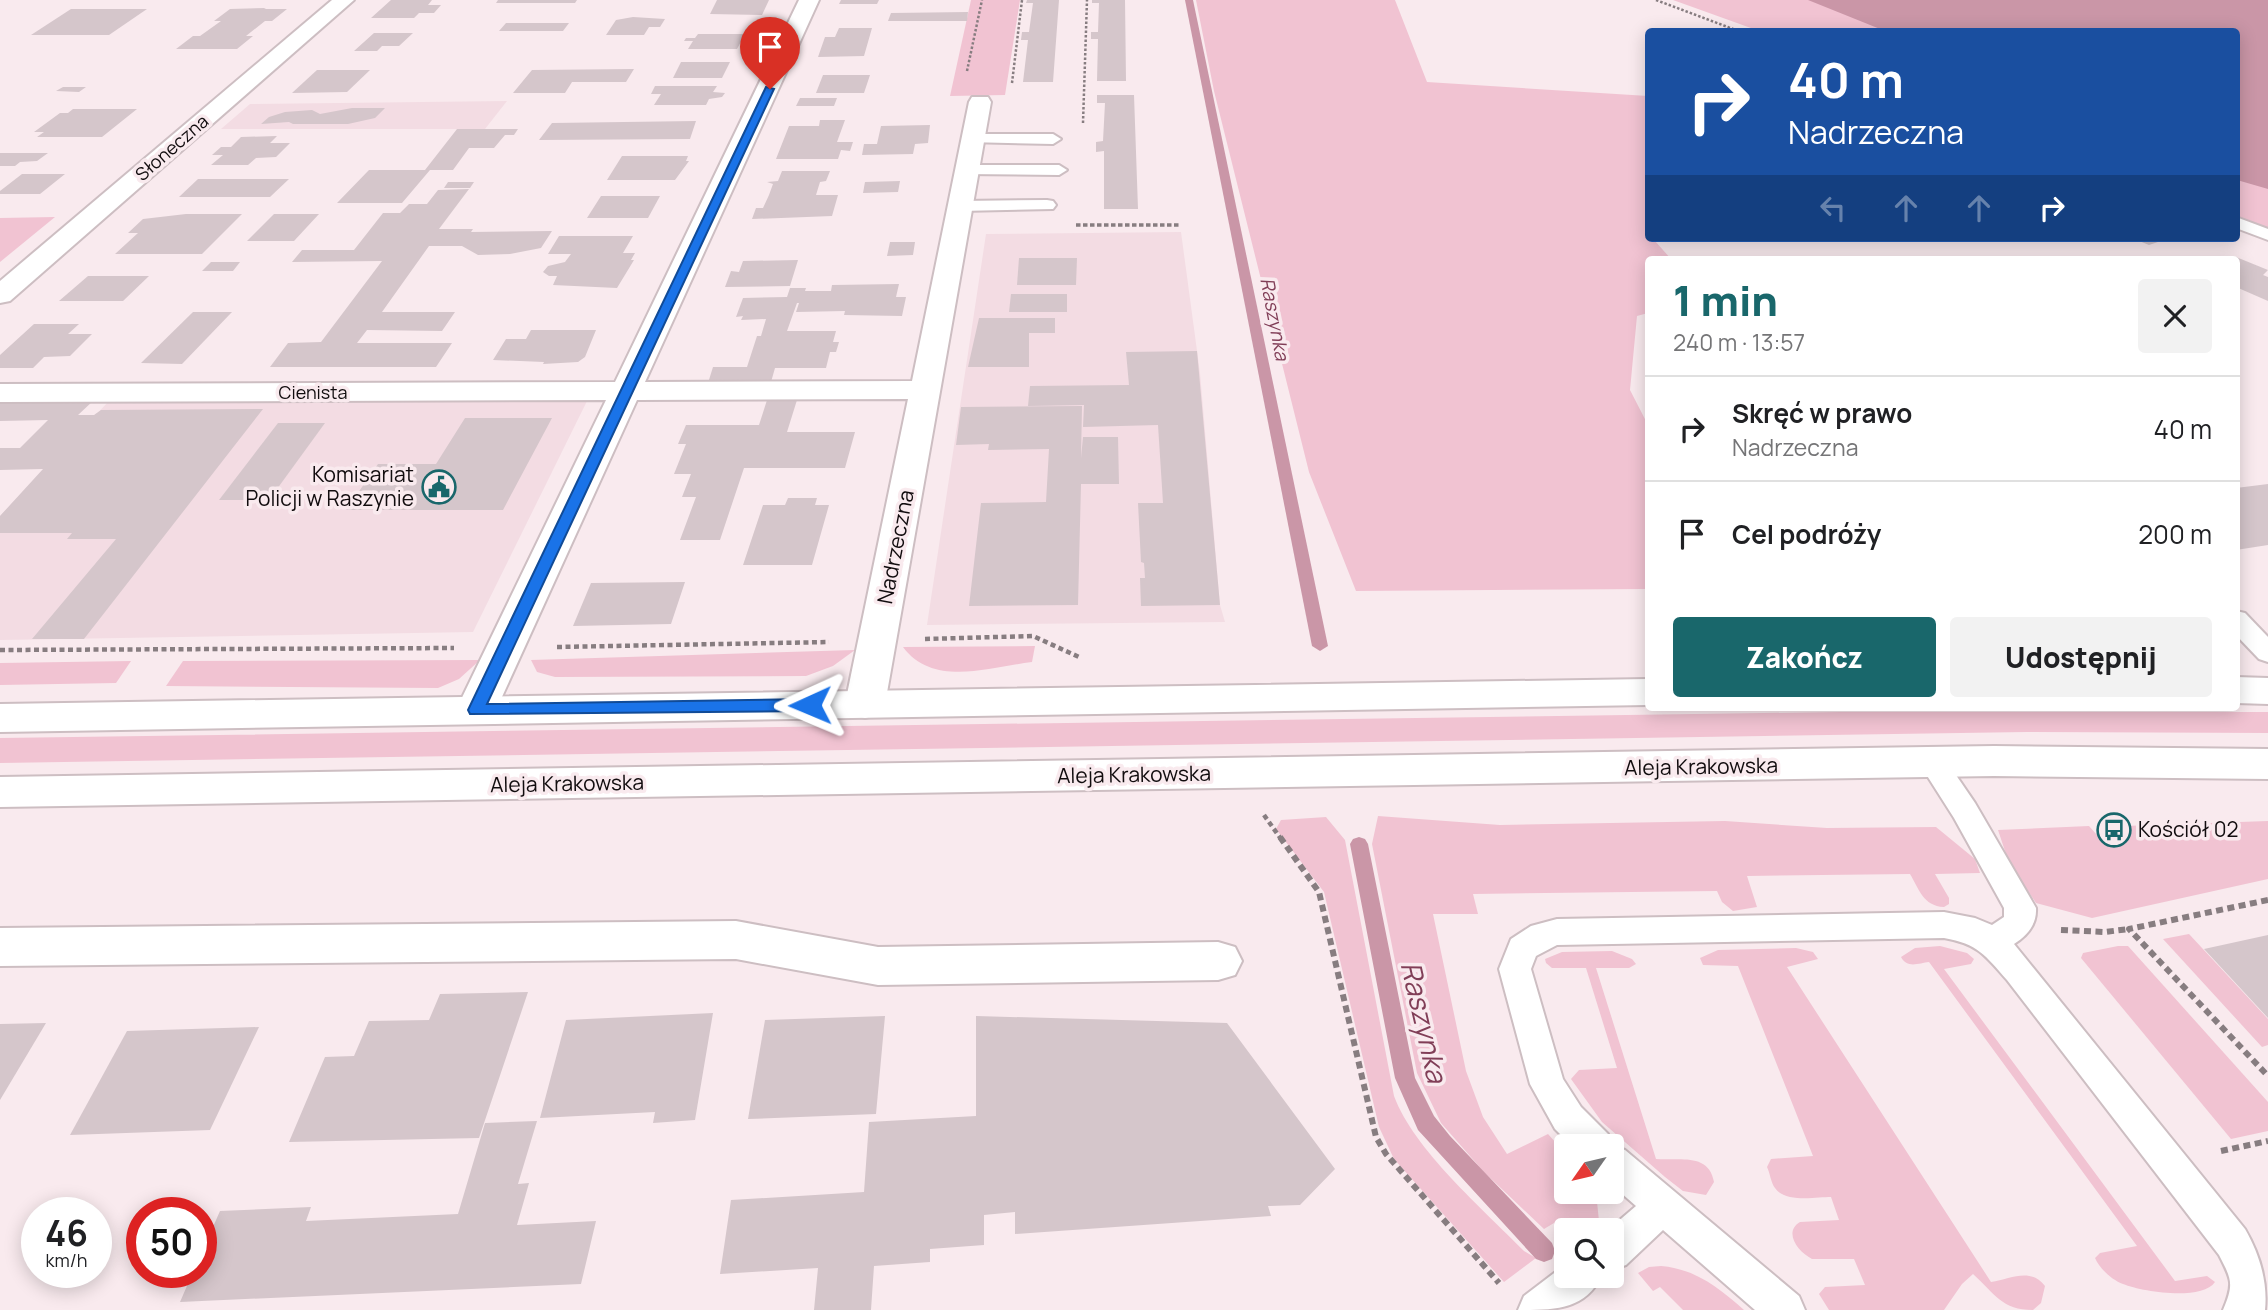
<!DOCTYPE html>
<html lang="pl">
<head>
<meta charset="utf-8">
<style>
	body { margin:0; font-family:Manrope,sans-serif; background:#f2f2f2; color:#202124; height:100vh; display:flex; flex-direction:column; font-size:26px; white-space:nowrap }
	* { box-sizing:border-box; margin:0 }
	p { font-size:23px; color:#757577 }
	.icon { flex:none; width:38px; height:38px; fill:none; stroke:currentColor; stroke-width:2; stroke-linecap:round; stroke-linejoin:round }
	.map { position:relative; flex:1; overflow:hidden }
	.panel { position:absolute; left:1645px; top:256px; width:595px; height:455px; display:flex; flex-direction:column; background:#fff; border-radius:7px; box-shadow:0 4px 18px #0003 }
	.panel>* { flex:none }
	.top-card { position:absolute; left:1645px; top:28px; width:595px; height:214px; border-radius:7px; box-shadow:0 4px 18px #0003; background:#1a4fa0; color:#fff; overflow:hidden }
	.needle { width:46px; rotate:236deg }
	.tools { position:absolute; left:1554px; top:1134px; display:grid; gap:14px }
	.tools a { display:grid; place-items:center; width:70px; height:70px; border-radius:7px; background:#fff; box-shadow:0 4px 18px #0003; font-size:35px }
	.speed { position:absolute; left:21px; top:1197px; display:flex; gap:14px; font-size:35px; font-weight:700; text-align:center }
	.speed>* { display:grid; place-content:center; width:91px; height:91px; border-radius:50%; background:#fff; box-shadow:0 4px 18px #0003; line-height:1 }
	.speed small { font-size:18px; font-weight:400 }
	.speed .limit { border:10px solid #d22; background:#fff; color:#111 }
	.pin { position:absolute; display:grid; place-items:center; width:60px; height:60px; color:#fff; margin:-72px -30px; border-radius:50% 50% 50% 0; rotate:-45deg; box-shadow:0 0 7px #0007 }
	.pin .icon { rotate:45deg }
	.me { position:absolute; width:77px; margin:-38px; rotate:269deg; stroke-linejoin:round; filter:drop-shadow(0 0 5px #0008) }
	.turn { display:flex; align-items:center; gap:24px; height:147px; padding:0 28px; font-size:32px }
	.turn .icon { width:91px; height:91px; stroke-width:2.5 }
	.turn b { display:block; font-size:49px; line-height:60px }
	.lanes { display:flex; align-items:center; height:66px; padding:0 28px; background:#0003; justify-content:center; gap:35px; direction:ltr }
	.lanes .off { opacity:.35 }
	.round { display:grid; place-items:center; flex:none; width:74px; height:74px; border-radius:7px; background:#f2f2f2 }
	.head { display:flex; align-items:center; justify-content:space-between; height:119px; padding:0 28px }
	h1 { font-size:42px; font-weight:800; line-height:52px; color:#19676b }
	.action { display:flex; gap:14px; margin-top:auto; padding:14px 28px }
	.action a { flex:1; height:80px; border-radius:7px; background:#19676b; color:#fff; font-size:28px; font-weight:800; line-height:80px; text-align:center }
	.action a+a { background:#f2f2f2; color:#202124 }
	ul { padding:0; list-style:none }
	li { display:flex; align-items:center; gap:21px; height:105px; padding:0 28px; border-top:2px solid #e0e0e0 }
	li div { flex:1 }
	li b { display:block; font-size:26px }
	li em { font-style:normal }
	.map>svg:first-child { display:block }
	.built { fill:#f3dce3 }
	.green { fill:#f1c3d2 }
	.water { fill:#ca96a7 }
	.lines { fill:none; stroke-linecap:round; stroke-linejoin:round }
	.stream { fill:#ca96a7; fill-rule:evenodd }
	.building { fill:#d5c6cb }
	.lane-casing { stroke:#cdbec2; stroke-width:4 }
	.street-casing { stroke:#cdbec2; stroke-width:4 }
	.secondary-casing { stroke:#cdbec2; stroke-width:4 }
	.path-far3 { stroke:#877d80; stroke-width:2.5; stroke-dasharray:2.5 2; stroke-linecap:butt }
	.path-far2 { stroke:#877d80; stroke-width:3.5; stroke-dasharray:4.5 2.5; stroke-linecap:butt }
	.path-far1 { stroke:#877d80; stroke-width:4.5; stroke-dasharray:5 3.5; stroke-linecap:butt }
	.path { stroke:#877d80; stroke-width:6; stroke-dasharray:7 4.5; stroke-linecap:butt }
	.lane { fill:#fff; fill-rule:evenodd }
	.street { fill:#fff; fill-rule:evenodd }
	.secondary { fill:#fff; fill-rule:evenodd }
	.route { fill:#1a73e8; stroke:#114b97; stroke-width:2 }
	.labels { text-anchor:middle; stroke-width:7; stroke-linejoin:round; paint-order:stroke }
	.far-street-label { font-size:18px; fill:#110c0e; stroke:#f9eaee }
	.far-water-label { font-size:19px; font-style:italic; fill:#813e57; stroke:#f9eaee }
	.poi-label { font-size:21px; fill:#110c0e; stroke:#f9eaee; text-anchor:end }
	.street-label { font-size:21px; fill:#110c0e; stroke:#f9eaee }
	.near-water-label { font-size:28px; font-style:italic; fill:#813e57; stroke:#f9eaee }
</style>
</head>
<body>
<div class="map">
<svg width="2268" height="1310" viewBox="0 0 2268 1310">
	<rect width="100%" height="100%" fill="#f9eaee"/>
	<g class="built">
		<path d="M507,101L485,129H221L250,104Z"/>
		<path d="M1181,232L1200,373L1220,605L1225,622L927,625L986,234Z"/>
		<path d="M588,399L473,632L0,640V516L109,401Z"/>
	</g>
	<g class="green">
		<path d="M971,0H1020L1005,95L950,96Z"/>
		<path d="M1196,0H1395L1427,82L1648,96V238H1675L1655,241L1671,259H1648V313L1637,316L1630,390L1648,425V589L1356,591L1309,472L1214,91Z"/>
		<path d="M1673,0H2268V232L2237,219L2236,32H1762Z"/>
		<path d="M55,217L0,262V218Z"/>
		<path d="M1035,646L1032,662C991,667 933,688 903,647Z"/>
		<path d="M855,650L833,666L806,676L555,677L537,672L531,660Z"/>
		<path d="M480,660L459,679L438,688L166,686L183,661Z"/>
		<path d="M131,661L116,683L0,685V663Z"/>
		<path d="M1840,712H2268V733L2027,732L0,763V738Z"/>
		<path d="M1378,816L1500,825L1725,821L1827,828L1936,827L1975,859L1980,873L1935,874L1949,898V904L1944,907C1923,906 1919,889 1910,874L1747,876L1757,907L1733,911L1722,902L1717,891L1473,894L1478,914H1433L1466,1071L1483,1117L1507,1154L1548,1134L1566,1154V1192H1596L1599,1221L1590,1230L1579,1227L1566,1230V1233L1554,1223L1544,1229L1484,1172L1441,1123L1417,1073L1372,844Z"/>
		<path d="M1326,817L1345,840L1394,1096C1414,1150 1483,1209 1524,1251L1536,1258L1504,1282L1394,1159L1379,1127L1324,892L1276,829L1281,820Z"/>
		<path d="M2268,821V879L2092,918L2036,903L2009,863L1998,830L2089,826L2097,835L2129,834L2124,826Z"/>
		<path d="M2189,934L2268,1019V1045L2262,1047L2163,939Z"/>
		<path d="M1940,946L1967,953L1974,959L1971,964L1944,969L2175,1281L2207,1276L2215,1282C2202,1301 2143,1292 2123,1284C2112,1280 2100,1269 2095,1258L2100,1253L2137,1246L1929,962C1919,963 1907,969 1901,957L1915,948Z"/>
		<path d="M2118,946H2128L2268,1102V1131L2231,1139L2081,958L2083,953Z"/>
		<path d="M1796,948L1813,952L1818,959L1787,967L1991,1282C2011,1279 2030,1267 2045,1286L2041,1303L2033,1310C2002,1310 1995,1294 1973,1274L1962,1284L1944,1310H1829L1819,1294L1825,1287L1865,1285L1854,1259H1812C1798,1252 1783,1232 1800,1222L1839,1220L1831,1197C1816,1197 1785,1203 1775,1188C1771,1183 1770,1173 1767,1167L1771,1159L1813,1156L1738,966L1703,965L1700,958L1718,950Z"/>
		<path d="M1612,951L1632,959L1636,964L1629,968H1596L1656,1159C1678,1161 1709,1152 1714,1182L1706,1195L1683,1191L1665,1177L1602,1122L1571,1079L1579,1070L1617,1068L1586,968H1552L1546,963L1545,959L1562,952Z"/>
		<path d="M1661,1266C1696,1269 1719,1288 1744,1310H1683L1660,1287L1653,1291L1638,1273L1649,1267Z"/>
	</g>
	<path class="water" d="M1808,0H2268V189L2237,180L2236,32L1885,31Z"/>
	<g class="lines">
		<g class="stream">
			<path d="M1185,0H1193L1328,646L1320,651L1312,646Z"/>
			<path d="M1359,837L1365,839L1368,844L1415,1078L1434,1116L1450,1136L1552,1243L1555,1251L1552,1259L1544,1262L1536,1259L1418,1130L1395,1078L1350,844L1353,839Z"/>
		</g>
	</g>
	<g class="building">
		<path d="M391,0H432L428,5H441L434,13H419L414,18H371Z"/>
		<path d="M498,0H577L575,3H496Z"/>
		<path d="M717,0H769L762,15L710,14Z"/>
		<path d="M841,0H879L877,4H839Z"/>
		<path d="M1027,0H1059L1053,82H1023L1028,40H1021L1022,32H1029L1033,3H1026Z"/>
		<path d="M1092,0H1125L1126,81H1097L1098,39H1091V32H1098L1099,3H1092Z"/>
		<path d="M266,8L264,9H287L272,21H265L246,36H253L237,49H176L193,36H200L221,21H214L230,9Z"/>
		<path d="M71,9H147L109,35H31Z"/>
		<path d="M968,12L967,21H888L891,13Z"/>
		<path d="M633,17L665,19L660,27H649L644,35H606L616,20Z"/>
		<path d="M506,23H569L563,31H499Z"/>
		<path d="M839,28H872L864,56L818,57L825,37H835Z"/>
		<path d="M374,33H413L399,46H382L377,51H354Z"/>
		<path d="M698,34H745L737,49H688L693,41H684L686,38H695Z"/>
		<path d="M681,62H730L722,78H673Z"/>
		<path d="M634,69L626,82H572L565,93H513L532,70Z"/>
		<path d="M317,70H370L347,92L292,93Z"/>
		<path d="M823,75H870L864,93H816Z"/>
		<path d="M655,86H717L713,92L725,93L722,97L709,99L706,105H654L661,94H651Z"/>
		<path d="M63,87H86L79,92L56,91Z"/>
		<path d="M1097,95H1134L1138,209H1104V151L1096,152V142L1103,141L1105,103H1097Z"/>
		<path d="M800,98H837L834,106H796Z"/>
		<path d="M352,108H385L375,118L348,124H293L289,122L261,124L269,117L285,112L312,110L320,114Z"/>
		<path d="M73,109H137L102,137H37L44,132H34L60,113H68Z"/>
		<path d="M820,120H845L837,142H853L850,151L841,150L838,159H776L789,126H819Z"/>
		<path d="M696,121L690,139L539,140L552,123Z"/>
		<path d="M930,125L928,143L915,144L913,154L862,155L864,144H877L881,126Z"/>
		<path d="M457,129H518L514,135H505L494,148H469L453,170H430L402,203H337L369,170H425Z"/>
		<path d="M277,136L270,143H290L276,157L256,158L248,165H211L223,155H212L221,147H231L241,137Z"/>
		<path d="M0,153H48L37,161L20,162L15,166H0Z"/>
		<path d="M622,156H688L686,161H689L675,180H607Z"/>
		<path d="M782,171H830L826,181L820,182L816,195H838L832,216L752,219L756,208H763L769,195L773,184L767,182L778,181Z"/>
		<path d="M22,174H65L40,194H0V191Z"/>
		<path d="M198,179H289L270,197H179Z"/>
		<path d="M900,181L898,192L863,193L865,182Z"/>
		<path d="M448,182H474L470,188H444Z"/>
		<path d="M469,189L439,229H473L471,232L552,231L541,248L510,254L478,255L462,246H429L382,312H455L442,331L367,330L357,343H452L436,367H270L288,343L321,342L382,261L292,262L302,250H354L383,213H400L409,204H427L438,190Z"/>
		<path d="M601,196H660L648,218H587Z"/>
		<path d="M186,214H242L202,254H115L138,233H128L143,219Z"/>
		<path d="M274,214H319L294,241H247Z"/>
		<path d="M559,236H633L623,253H635L631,260H634L617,288L553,285L557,276H549L543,272L548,266L565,262L571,254H548Z"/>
		<path d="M2132,238H2170L2149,245Z"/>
		<path d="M890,242H915L913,255L887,256Z"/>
		<path d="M2236,257L2268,270L2263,275L2268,277V301L2236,287Z"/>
		<path d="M1019,258H1077L1076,285H1017Z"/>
		<path d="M798,260L790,286L725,287L731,271L739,272L743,261Z"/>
		<path d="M211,262H240L233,271H202Z"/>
		<path d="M88,276H149L123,301H59Z"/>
		<path d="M899,284L896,297H906L902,316L844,315L845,311L796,312L799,303H797L787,331H836L833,342H839L836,352H830L826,368H775L771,382L708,383L713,367H747L757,336H761L766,319L741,320L743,316L736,317L743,298L787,297L790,288H806L805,291H831L832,285Z"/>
		<path d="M1011,294H1067V312H1009Z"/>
		<path d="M193,312H232L182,364L141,363Z"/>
		<path d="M979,318H1055V333H1029V367H968Z"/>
		<path d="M34,324H79L68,334H92L70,356L44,357L33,368H0V355Z"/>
		<path d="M531,330H596L585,357L578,362L543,364L544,362L493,360L506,339H526Z"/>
		<path d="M1197,351L1220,605L1141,606L1140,578H1145L1144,563L1141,562L1138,503H1163L1158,425L1083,427L1084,405L1028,406L1030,386L1129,385L1126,352Z"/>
		<path d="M767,400H797L787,432H855L845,468H744L720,540H680L696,497H682L691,474H674L686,444H678L686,425H759Z"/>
		<path d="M0,401H93L78,415H94L101,410L263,409L84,639H32L116,539H67L72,533H0V516L43,469L0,470V448H20L48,420L0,421Z"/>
		<path d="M1082,406L1081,458L1083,437H1118L1119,484H1081L1078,605L969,606L981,503L1046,502L1049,449L988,450L989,444L956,445L961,407Z"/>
		<path d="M465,418H552L503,510H346L378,464H436Z"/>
		<path d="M278,423H325L269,500H219Z"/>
		<path d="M2268,484V545L2236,550V488Z"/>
		<path d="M788,498H817L815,505H829L812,565H743L763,505H785Z"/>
		<path d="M685,582L671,624L573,626L591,583Z"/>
		<path d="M2268,935V1018L2204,949Z"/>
		<path d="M528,992L479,1138L289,1142L325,1057L354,1056L369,1021L429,1020L440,994Z"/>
		<path d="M713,1013L695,1120L653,1123L655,1112L540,1118L566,1020Z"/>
		<path d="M885,1016L876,1114L748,1119L765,1020Z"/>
		<path d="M976,1016L1227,1023L1335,1169L1300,1205L1268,1206L1271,1216L1015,1234V1212L984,1215V1245L930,1249V1262L874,1266L871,1310H814L818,1268L720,1274L731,1200L864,1192L869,1122L976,1116Z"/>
		<path d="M46,1023L0,1100V1024Z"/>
		<path d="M259,1027L210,1130L70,1135L127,1031Z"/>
		<path d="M537,1121L518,1184L529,1183L517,1225L596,1221L581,1284L180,1302L193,1272H201V1254L220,1211L311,1207L306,1221L458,1214L485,1123Z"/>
	</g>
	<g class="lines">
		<defs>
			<g id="lane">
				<path d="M973,134H1053L1061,139L1053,144L967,142L965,139Z"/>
				<path d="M967,165H1059L1067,170L1059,175L961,174L959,170L961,166Z"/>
				<path d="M1047,200L1053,201L1056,205L1053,209L960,211L951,206L960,201Z"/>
				<path d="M2236,217L2268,229V240L2236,228Z"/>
				<path d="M2236,611L2245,613L2268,637V662L2259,659L2236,635Z"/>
				<path d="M1933,753L1943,756L1975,803L2036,908C2037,924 2027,936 2014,944L2245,1229C2259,1253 2268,1282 2265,1310H2223C2234,1284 2232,1280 2219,1255L2007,980C1985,955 1978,944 1944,938L1557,945L1536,956L1531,969L1563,1079L1581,1107L1608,1134L1613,1146L1625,1150L1799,1296L1805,1310H1755L1663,1230L1626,1265L1612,1270V1230H1608L1636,1206L1612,1185V1146H1572L1555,1129L1530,1084L1499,969L1511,939L1531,926L1557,919L1944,912L1975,918L1992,925L2004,917V908L1954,818L1919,763L1923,756Z"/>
				<path d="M1566,1264V1276H1601C1586,1310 1554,1310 1518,1310L1524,1296Z"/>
			</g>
			<g id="street">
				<path d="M332,0H354L10,301L0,303V281Z"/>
				<path d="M799,0H819L645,382L912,381L969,102L972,97H988L991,102L885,704L879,714L865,718L851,714L845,704L908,399L637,400L496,710L490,720L476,724L462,720L456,710L606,400L0,402V384L615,382Z"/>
				<path d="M736,921L878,947L1218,942L1235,947L1242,961L1235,975L1218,980L878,985L736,959L0,966V928Z"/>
			</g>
			<g id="secondary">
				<path d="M2236,677L2268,678V704L2236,703Z"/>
				<path d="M1648,679V705L0,732V704Z"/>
				<path d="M1994,746L2268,749V779L1994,776L0,807V777Z"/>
			</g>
		</defs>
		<use href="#lane" class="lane-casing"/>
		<use href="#street" class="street-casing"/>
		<use href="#secondary" class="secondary-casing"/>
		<g class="path-far3">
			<path d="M1656,0L1741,32"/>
			<path d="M967,71L982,0"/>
			<path d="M1012,83L1022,0"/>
			<path d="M1083,123L1087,0"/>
		</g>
		<path class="path-far2" d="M1076,225H1181"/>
		<g class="path-far1">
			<path d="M925,639L1033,636L1079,657"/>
			<path d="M557,647L829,642"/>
			<path d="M0,650L454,648"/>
			<path d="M1264,815L1281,839"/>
		</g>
		<g class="path">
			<path d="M1280,837L1319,892L1376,1137L1386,1154L1499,1283"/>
			<path d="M2268,900L2129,929L2268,1076"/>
			<path d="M2061,930L2105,932L2129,929"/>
			<path d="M2221,1151L2268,1141"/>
		</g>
		<use href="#lane" class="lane"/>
		<use href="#street" class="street"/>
		<use href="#secondary" class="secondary"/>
	</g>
	<path class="route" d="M766,87L774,89L487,704L810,699L818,705L810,711L470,714L468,710Z"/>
	<defs>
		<symbol id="civic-ring" viewBox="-11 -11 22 22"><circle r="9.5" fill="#f9eaee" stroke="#19676b" stroke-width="1.5"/><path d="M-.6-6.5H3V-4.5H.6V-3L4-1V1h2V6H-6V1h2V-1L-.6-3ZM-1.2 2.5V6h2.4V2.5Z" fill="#19676b"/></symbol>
		<symbol id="bus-ring" viewBox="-11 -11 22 22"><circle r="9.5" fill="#f9eaee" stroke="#19676b" stroke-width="1.5"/><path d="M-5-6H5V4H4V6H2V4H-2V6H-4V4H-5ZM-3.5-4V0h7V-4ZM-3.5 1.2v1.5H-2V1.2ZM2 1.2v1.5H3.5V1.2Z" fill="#19676b"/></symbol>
	</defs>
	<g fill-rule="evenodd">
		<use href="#civic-ring" x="420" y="468" width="38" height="38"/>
		<use href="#bus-ring" x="2095" y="811" width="38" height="38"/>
	</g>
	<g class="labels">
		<g class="far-street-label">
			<text transform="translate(172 148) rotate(-41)" y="6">Słoneczna</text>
			<text x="313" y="399">Cienista</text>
		</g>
		<g class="far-water-label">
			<text transform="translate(1275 319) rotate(79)" y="7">Raszynka</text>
		</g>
		<g class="poi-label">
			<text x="414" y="482">Komisariat<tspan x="414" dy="24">Policji w Raszynie</tspan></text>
			<text x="2138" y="837" text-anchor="start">Kościół 02</text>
		</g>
		<g class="street-label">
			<text transform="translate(896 547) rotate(-79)" y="7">Nadrzeczna</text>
			<text transform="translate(1701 767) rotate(-1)" y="7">Aleja Krakowska</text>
			<text transform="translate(1134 775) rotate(-1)" y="7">Aleja Krakowska</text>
			<text transform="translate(567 784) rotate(-1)" y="7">Aleja Krakowska</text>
		</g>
		<g class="near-water-label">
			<text transform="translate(1424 1022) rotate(77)" y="10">Raszynka</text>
		</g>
	</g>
</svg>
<div class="tools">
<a><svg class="needle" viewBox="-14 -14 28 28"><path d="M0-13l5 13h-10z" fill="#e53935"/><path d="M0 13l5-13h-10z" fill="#757577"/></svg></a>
<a><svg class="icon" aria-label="search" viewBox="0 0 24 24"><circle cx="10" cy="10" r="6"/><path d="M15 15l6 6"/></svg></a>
</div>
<div class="speed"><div>46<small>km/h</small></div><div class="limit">50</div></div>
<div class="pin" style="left:770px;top:89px;background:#d93025"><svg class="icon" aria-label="arrive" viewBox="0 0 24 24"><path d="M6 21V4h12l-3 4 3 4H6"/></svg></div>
<svg class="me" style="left:810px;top:705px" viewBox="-20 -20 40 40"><path d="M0-17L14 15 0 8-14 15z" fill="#1a73e8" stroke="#fff" stroke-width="4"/></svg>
<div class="top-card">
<div class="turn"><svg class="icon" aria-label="right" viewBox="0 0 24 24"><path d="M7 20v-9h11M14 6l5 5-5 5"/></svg><div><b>40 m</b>Nadrzeczna</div></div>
<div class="lanes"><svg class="icon off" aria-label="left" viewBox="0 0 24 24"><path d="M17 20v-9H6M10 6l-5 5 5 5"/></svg><svg class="icon off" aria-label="ahead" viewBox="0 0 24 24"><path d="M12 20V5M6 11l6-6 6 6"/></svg><svg class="icon off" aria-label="ahead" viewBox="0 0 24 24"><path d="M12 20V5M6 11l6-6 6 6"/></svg><svg class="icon" aria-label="right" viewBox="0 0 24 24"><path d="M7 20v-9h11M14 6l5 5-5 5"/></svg></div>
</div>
<section class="panel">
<div class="head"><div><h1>1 min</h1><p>240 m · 13:57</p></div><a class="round"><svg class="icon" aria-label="close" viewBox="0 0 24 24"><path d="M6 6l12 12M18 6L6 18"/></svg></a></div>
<ul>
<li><svg class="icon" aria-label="right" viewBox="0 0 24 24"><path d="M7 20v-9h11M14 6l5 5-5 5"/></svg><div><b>Skręć w prawo</b><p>Nadrzeczna</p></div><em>40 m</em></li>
<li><svg class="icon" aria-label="arrive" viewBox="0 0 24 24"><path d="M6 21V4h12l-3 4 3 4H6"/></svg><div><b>Cel podróży</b></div><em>200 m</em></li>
</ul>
<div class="action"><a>Zakończ</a><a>Udostępnij</a></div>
</section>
</div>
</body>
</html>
